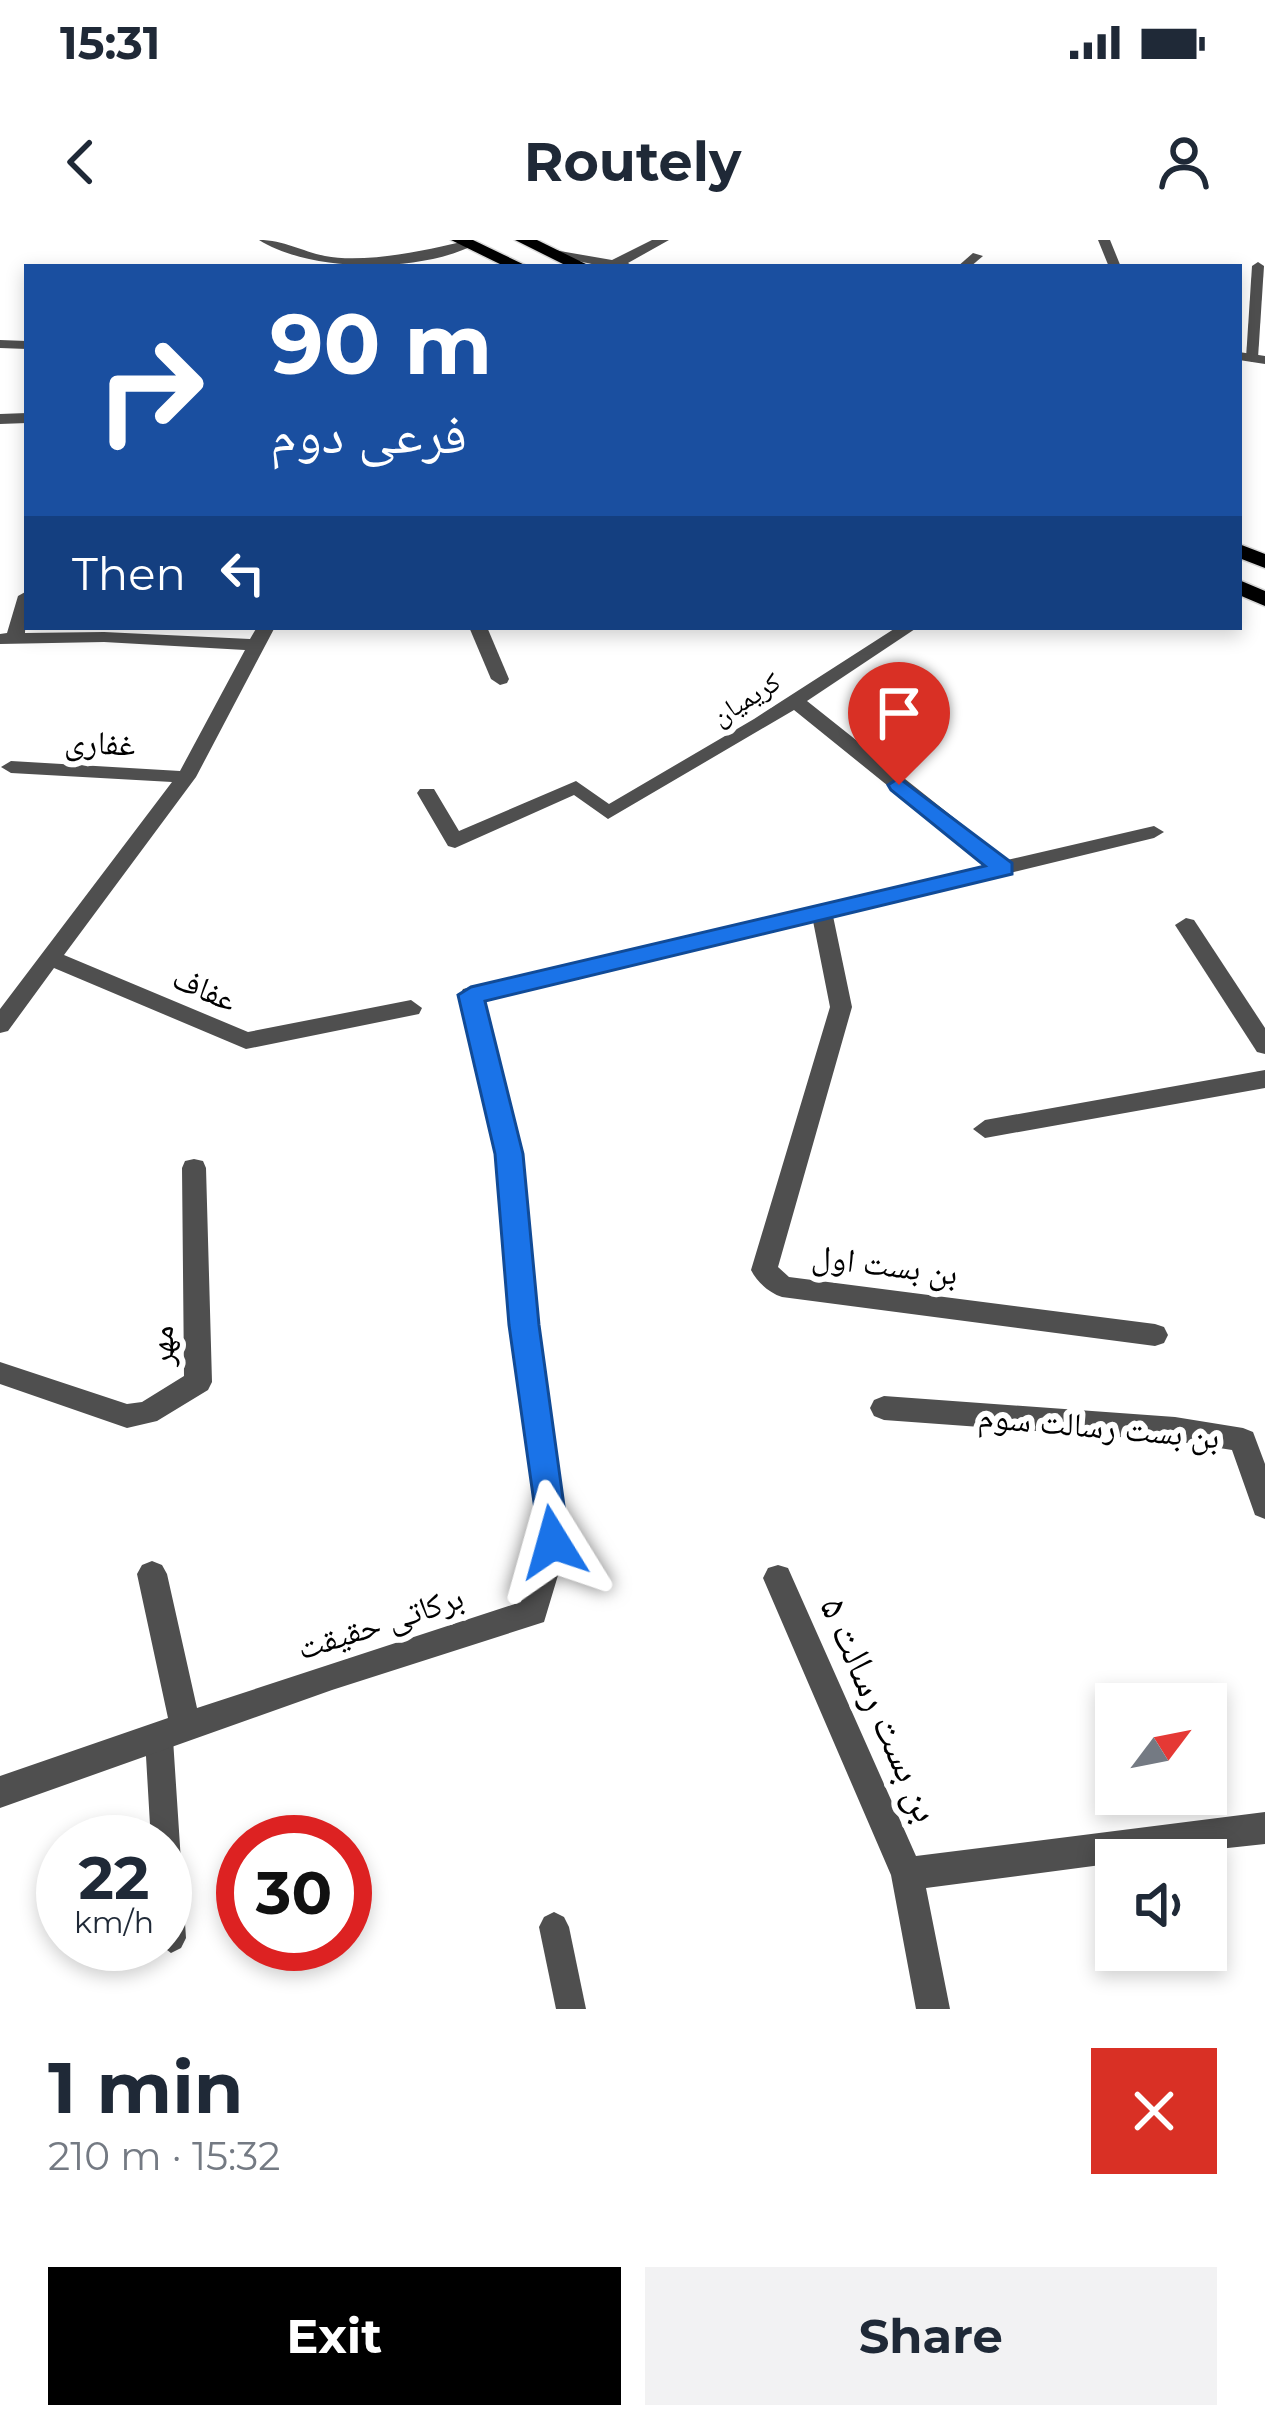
<!DOCTYPE html>
<html lang="en">
<head>
<meta charset="utf-8">
<style>
	body { margin:0; font-family:Montserrat,"Noto Naskh Arabic",sans-serif; background:#f2f2f3; color:#1f2937; height:100vh; display:flex; flex-direction:column; font-size:45px; white-space:nowrap }
	* { box-sizing:border-box; margin:0 }
	p { font-size:39px; color:#747a83 }
	.icon { flex:none; width:66px; height:66px; fill:none; stroke:currentColor; stroke-width:2; stroke-linecap:round; stroke-linejoin:round }
	.map { position:relative; height:1769px; overflow:hidden }
	.details { display:flex; flex-direction:column; background:#fff; flex:1 }
	.details>* { flex:none }
	.guide { position:absolute; left:24px; top:24px; width:1218px; height:366px; border-radius:0px; box-shadow:0 6px 18px #0003; background:#1a4fa0; color:#fff; overflow:hidden }
	.needle { width:78px; rotate:58deg }
	.buttons { position:absolute; left:1095px; top:1443px; display:grid; gap:24px }
	.buttons a { display:grid; place-items:center; width:132px; height:132px; border-radius:0px; background:#fff; box-shadow:0 6px 18px #0003; font-size:60px }
	.speed { position:absolute; left:36px; top:1575px; display:flex; gap:24px; font-size:60px; font-weight:700; text-align:center }
	.speed>* { display:grid; place-content:center; width:156px; height:156px; border-radius:50%; background:#fff; box-shadow:0 6px 18px #0003; line-height:1 }
	.speed small { font-size:30px; font-weight:400 }
	.speed .limit { border:18px solid #d22; background:#fff; color:#111 }
	.pin { position:absolute; display:grid; place-items:center; width:102px; height:102px; color:#fff; margin:-123px -51px; border-radius:50% 50% 50% 0; rotate:-45deg; box-shadow:0 0 12px #0007 }
	.pin .icon { rotate:45deg }
	.me { position:absolute; width:132px; margin:-66px; rotate:352deg; stroke-linejoin:round; filter:drop-shadow(0 0 9px #0008) }
	.turn { display:flex; align-items:center; gap:42px; height:252px; padding:0 48px; font-size:54px }
	.turn .icon { width:156px; height:156px; stroke-width:2.5 }
	.turn b { display:block; font-size:84px; line-height:102px }
	.then { display:flex; align-items:center; height:114px; padding:0 48px; background:#0003; gap:24px; font-size:45px }
	.round { display:grid; place-items:center; flex:none; width:126px; height:126px; border-radius:0px; background:#f2f2f3 }
	.summary { display:flex; align-items:center; justify-content:space-between; height:204px; padding:0 48px }
	h1 { font-size:72px; font-weight:700; line-height:90px }
	.button { display:flex; gap:24px; margin-top:auto; padding:24px 48px }
	.button a { flex:1; height:138px; border-radius:0px; background:#000; color:#fff; font-size:48px; font-weight:700; line-height:138px; text-align:center }
	.button a+a { background:#f2f2f3; color:#1f2937 }
	.status { display:flex; justify-content:space-between; align-items:center; height:84px; padding:0 60px; background:#fff; direction:ltr }
	.status svg { height:33px; fill:currentColor }
	header { display:flex; justify-content:space-between; align-items:center; height:156px; padding:0 48px; background:#fff; font-size:54px; font-weight:700 }
	.map>svg:first-child { display:block }
	.lines { fill:none; stroke-linecap:round; stroke-linejoin:round }
	.primary-casing { stroke:#dbdbdb; stroke-width:3 }
	.lane { fill:#4f4f4f; fill-rule:evenodd }
	.street { fill:#4f4f4f; fill-rule:evenodd }
	.primary { fill:#000; fill-rule:evenodd }
	.route { fill:#1a73e8; stroke:#114b97; stroke-width:3 }
	.labels { text-anchor:middle; stroke-width:12; stroke-linejoin:round; paint-order:stroke }
	.far-street-label { font-size:27px; fill:#000; stroke:#fff }
	.street-label { font-size:33px; fill:#000; stroke:#fff }
	.near-street-label { font-size:39px; fill:#000; stroke:#fff }
</style>
</head>
<body>
<div class="status"><b>15:31</b><svg viewBox="0 0 49 12"><path d="M0 12V9h3v3zM5 12V6h3v6zM10 12V3h3v9zM15 12V0h3v12zM26 1h20v11H26zM47 4h2v5h-2z"/></svg></div>
<header><svg class="icon" aria-label="back" viewBox="0 0 24 24"><path d="M15 5l-7 7 7 7"/></svg>Routely<svg class="icon" aria-label="person" viewBox="0 0 24 24"><circle cx="12" cy="8" r="4"/><path d="M4 21q1-7 8-7t8 7"/></svg></header>
<div class="map">
<svg width="1265" height="1769" viewBox="0 0 1265 1769">
	<rect width="100%" height="100%" fill="#fff"/>
	<g class="lines">
		<defs>
			<g id="primary">
				<path d="M451,0H473L529,27H506Z"/>
				<path d="M515,0H537L592,27H569Z"/>
				<path d="M1239,304L1265,314V328L1239,318Z"/>
				<path d="M1239,340L1265,351V366L1239,355Z"/>
			</g>
		</defs>
		<use href="#primary" class="primary-casing"/>
		<g class="lane">
			<path d="M1098,0H1110L1121,27H1109Z"/>
			<path d="M973,13L983,16L970,27H957Z"/>
			<path d="M1258,22L1264,26L1258,118L1252,122L1246,118L1252,26Z"/>
			<path d="M0,100L27,101V109L0,108Z"/>
			<path d="M159,1486L169,1490L173,1499L186,1698L181,1708L171,1713L159,1704H165V1602H151L145,1499L149,1490Z"/>
			<path d="M554,1672L564,1677L569,1687L586,1769H556L539,1687L544,1677Z"/>
		</g>
		<g class="street">
			<path d="M259,0C284,0 301,11 325,16C364,24 430,10 469,0L476,4C421,33 312,33 259,0Z"/>
			<path d="M652,0H669L628,23L635,27H605L547,14L554,10L612,20Z"/>
			<path d="M1239,112L1265,116V124L1239,120Z"/>
			<path d="M27,173V183L0,184V174Z"/>
			<path d="M27,351L25,393L104,392L250,399L257,387H275L196,537L64,715L248,792L411,760L422,768L419,774L246,809L54,728L8,791L0,793V769L172,542L11,533L1,527L11,521L180,531L245,410L104,402L0,404V394L7,393L18,356Z"/>
			<path d="M469,387H487L509,439L507,443L500,445L491,439Z"/>
			<path d="M897,387H918L807,461L1007,620L1154,586L1164,592L1154,598L833,676L852,767L778,1027L789,1037L1155,1084L1164,1087L1168,1095L1164,1103L1155,1106L782,1057C769,1053 757,1042 751,1030L830,767L813,681L483,760L521,914L537,1085L568,1302L544,1382L332,1450L0,1568V1536L168,1478L137,1334L142,1325L152,1321L162,1325L167,1334L197,1468L521,1362L538,1302L511,1085L497,914L460,755L463,749L986,625L794,470L608,579L574,555L455,608L448,606L417,553L420,549H434L459,591L576,541L609,564L754,479Z"/>
			<path d="M1186,678L1194,680L1265,788V814L1257,812L1175,685Z"/>
			<path d="M1265,830V848L985,898L973,889L985,880Z"/>
			<path d="M194,919L203,921L206,928L212,1142L208,1150L157,1181L127,1188L0,1144V1122L127,1164L142,1162L184,1136L182,928L185,921Z"/>
			<path d="M884,1156L1175,1177L1243,1188L1253,1192L1265,1224V1279L1255,1275L1232,1210L1175,1201L884,1180L874,1176L870,1168L874,1160Z"/>
			<path d="M778,1325L788,1328L916,1616L1265,1572V1604L1116,1620V1623L926,1648L950,1769H916L891,1635L763,1338L768,1328Z"/>
		</g>
		<use href="#primary" class="primary"/>
	</g>
	<path class="route" d="M899,538L1012,623V634L485,761L523,914L539,1085L569,1302L565,1312L553,1317L541,1312L509,1085L495,914L458,755L471,747L985,626L891,550L888,545Z"/>
	<g class="labels">
		<g class="far-street-label">
			<text transform="translate(746 459) rotate(-32)" y="9">کریمیان</text>
		</g>
		<g class="street-label">
			<text transform="translate(100 502) rotate(3)" y="12">غفاری</text>
			<text transform="translate(205 748) rotate(23)" y="12">عفاف</text>
			<text transform="translate(885 1024) rotate(7)" y="12">بن بست اول</text>
			<text transform="translate(161 1106) rotate(-90)" y="12">مهر</text>
			<text transform="translate(1099 1186) rotate(5)" y="12">بن بست رسالت سوم</text>
			<text transform="translate(380 1382) rotate(-18)" y="12">برکاتی حقیقت</text>
		</g>
		<g class="near-street-label">
			<text transform="translate(881 1469) rotate(66)" y="14">بن بست رسالت ۵</text>
		</g>
	</g>
</svg>
<div class="buttons">
<a><svg class="needle" viewBox="-14 -14 28 28"><path d="M0-13l5 13h-10z" fill="#e53935"/><path d="M0 13l5-13h-10z" fill="#747a83"/></svg></a>
<a><svg class="icon" aria-label="sound" viewBox="0 0 24 24"><path d="M4 9h4l5-4v14l-5-4H4zM17 9q2 3 0 6"/></svg></a>
</div>
<div class="speed"><div>22<small>km/h</small></div><div class="limit">30</div></div>
<div class="pin" style="left:899px;top:545px;background:#d93025"><svg class="icon" aria-label="arrive" viewBox="0 0 24 24"><path d="M6 21V4h12l-3 4 3 4H6"/></svg></div>
<svg class="me" style="left:553px;top:1302px" viewBox="-20 -20 40 40"><path d="M0-17L14 15 0 8-14 15z" fill="#1a73e8" stroke="#fff" stroke-width="4"/></svg>
<div class="guide">
<div class="turn"><svg class="icon" aria-label="right" viewBox="0 0 24 24"><path d="M7 20v-9h11M14 6l5 5-5 5"/></svg><div><b>90 m</b>فرعی دوم</div></div>
<div class="then">Then<svg class="icon" aria-label="left" viewBox="0 0 24 24"><path d="M17 20v-9H6M10 6l-5 5 5 5"/></svg></div>
</div>
</div>
<section class="details">
<div class="summary"><div><h1>1 min</h1><p>210 m · 15:32</p></div><a class="round" style="background:#d93025;color:#fff"><svg class="icon" aria-label="close" viewBox="0 0 24 24"><path d="M6 6l12 12M18 6L6 18"/></svg></a></div>
<div class="button"><a>Exit</a><a>Share</a></div>
</section>
</body>
</html>
